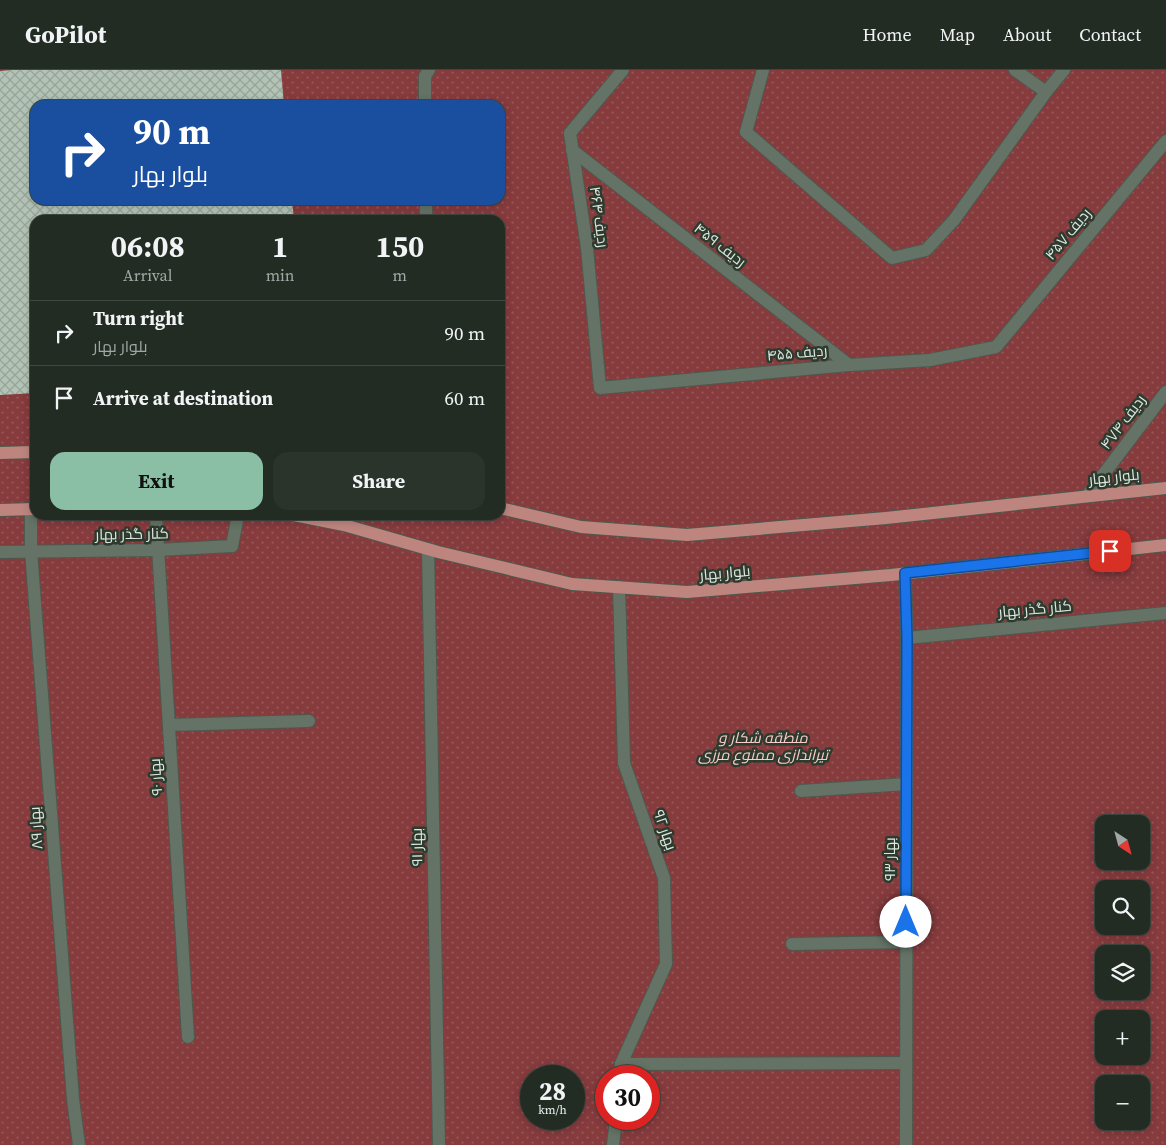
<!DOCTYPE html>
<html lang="en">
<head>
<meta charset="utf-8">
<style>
	body { margin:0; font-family:"Source Serif 4",Cairo,serif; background:#2a342b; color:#f1f3f6; height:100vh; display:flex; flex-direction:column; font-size:19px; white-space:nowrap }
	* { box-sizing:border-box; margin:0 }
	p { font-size:16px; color:#a2a7a6 }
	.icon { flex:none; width:28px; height:28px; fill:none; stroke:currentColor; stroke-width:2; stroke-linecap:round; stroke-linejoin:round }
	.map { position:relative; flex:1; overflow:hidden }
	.side { position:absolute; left:30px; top:145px; width:475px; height:305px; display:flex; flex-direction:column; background:#222c23; border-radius:15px; box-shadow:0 2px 8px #0003,0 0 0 1px #3f4841 }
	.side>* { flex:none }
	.guide { position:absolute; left:30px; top:30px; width:475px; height:105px; border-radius:15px; box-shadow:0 2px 8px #0003,0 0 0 1px #3f4841; background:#1a4fa0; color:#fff; overflow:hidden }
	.needle { width:32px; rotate:144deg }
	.fabs { position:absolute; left:1095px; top:745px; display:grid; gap:10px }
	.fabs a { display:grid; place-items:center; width:55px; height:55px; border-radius:10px; background:#222c23; box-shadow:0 2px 8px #0003,0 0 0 1px #3f4841; font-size:25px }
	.speed { position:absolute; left:520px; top:995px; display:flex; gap:10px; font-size:25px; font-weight:700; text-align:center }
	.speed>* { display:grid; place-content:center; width:65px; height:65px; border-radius:50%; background:#222c23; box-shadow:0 2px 8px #0003,0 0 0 1px #3f4841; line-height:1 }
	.speed small { font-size:12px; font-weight:400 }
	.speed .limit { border:8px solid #d22; background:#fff; color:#111 }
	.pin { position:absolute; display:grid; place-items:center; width:42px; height:42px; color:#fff; margin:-21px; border-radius:10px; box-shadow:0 2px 8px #0006 }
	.me { position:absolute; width:55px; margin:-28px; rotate:0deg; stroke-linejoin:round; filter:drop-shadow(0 0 4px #0008) }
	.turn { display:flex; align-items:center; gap:18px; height:105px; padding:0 20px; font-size:22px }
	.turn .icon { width:65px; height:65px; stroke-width:2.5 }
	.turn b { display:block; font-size:35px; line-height:42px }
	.eta { display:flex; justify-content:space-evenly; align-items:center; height:85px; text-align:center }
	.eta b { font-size:30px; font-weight:700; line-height:35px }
	.primary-button { display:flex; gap:10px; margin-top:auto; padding:10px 20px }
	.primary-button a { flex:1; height:58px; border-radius:15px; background:#8abfa5; color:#111; font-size:20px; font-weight:700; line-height:58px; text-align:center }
	.primary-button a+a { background:#2a342b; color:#f1f3f6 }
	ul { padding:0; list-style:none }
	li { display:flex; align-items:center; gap:15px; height:65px; padding:0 20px; border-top:1px solid #3f4841 }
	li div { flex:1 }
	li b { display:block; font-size:19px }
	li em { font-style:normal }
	header { display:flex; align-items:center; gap:30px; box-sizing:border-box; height:70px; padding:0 25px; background:#222c23; border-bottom:1px solid #3f4841 }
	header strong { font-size:24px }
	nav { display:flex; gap:28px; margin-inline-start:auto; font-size:18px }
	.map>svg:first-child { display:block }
	.park { fill:url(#park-dots); fill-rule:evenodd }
	.building { fill:url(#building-cross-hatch) }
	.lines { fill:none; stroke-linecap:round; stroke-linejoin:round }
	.lane-casing { stroke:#4e594f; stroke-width:14 }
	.street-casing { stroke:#4e594f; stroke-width:14 }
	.primary-casing { stroke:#4e594f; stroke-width:14 }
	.lane { stroke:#647366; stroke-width:12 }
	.street { stroke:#647366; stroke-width:12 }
	.primary { stroke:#be857f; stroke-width:12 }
	.route-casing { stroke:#114b97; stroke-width:12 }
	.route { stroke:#1a73e8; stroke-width:9 }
	.labels { text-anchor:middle; stroke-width:5; stroke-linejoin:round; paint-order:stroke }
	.street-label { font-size:15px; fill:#dfe8e0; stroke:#2d3b2f }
	.park-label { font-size:15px; font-style:italic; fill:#fbccca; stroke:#2d3b2f }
</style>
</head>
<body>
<header>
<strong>GoPilot</strong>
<nav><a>Home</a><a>Map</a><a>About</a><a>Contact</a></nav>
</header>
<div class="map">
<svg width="1166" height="1075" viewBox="0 0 1166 1075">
	<defs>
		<pattern id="park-dots" width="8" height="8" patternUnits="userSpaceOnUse" patternTransform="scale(1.25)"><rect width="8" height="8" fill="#863b3d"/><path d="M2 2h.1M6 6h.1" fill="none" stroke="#975759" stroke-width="1.8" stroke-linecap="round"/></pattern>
		<pattern id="building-cross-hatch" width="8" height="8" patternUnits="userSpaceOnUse" patternTransform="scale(1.25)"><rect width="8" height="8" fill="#b3c4b6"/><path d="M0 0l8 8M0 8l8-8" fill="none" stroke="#97a499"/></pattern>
	</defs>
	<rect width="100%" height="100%" fill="#2d3b2f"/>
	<path class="park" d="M0,0H1166V1075H0ZM35,35H500V130H35ZM35,150H500V445H35ZM1104,754H1141V791H1104ZM1104,819H1141V856H1104ZM1104,884H1141V921H1104ZM1104,949H1141V986H1104ZM531,1006H574V1049H531ZM606,1006H649V1049H606ZM1104,1014H1141V1051H1104Z"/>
	<path class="building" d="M11,0H281L284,35H35V130H292L294,150H35V323L0,325V1Z"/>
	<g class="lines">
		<defs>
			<g id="lane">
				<path d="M1015,0L1046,22"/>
				<path d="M572,80L849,295"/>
			</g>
			<g id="street">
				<path d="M623,0L570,63L587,178L600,318L849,295L930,290L996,277L1166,71"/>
				<path d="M763,0L746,62L892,188L926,180L954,150L1046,22L1064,0"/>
				<path d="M425,35V6L429,0"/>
				<path d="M426,130V150"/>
				<path d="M1087,426L1166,322"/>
				<path d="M31,439V481L73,1029L79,1075"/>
				<path d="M156,445L188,967"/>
				<path d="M428,479L439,1075"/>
				<path d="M0,482L158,480L232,476L238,445"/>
				<path d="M905,503L907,568L906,1075"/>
				<path d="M619,517L624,693L664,808L666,894L621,994L620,1006"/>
				<path d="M907,568L1166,543"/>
				<path d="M169,655L309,651"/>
				<path d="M801,721L907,714"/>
				<path d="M792,874L906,872"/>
				<path d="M621,994L906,993"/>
				<path d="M613,1075L616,1049"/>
			</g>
			<g id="primary">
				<path d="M0,383L35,382"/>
				<path d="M500,438L581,457L687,465L886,448L1166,418"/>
				<path d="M0,440L35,439"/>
				<path d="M294,445L344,455L438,482L572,514L687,522L891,505L1166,475"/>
			</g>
		</defs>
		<use href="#lane" class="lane-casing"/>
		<use href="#street" class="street-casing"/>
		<use href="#primary" class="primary-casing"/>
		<use href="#lane" class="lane"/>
		<use href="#street" class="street"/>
		<use href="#primary" class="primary"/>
	</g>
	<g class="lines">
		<defs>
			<path id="route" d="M906,852L907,568L905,503L1110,481"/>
		</defs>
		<use href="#route" class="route-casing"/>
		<use href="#route" class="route"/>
	</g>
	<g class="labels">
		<g class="street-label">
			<text transform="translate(599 147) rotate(82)" y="5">ردیف ۴۶۴</text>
			<text transform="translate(1068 164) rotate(-50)" y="5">ردیف ۴۵۷</text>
			<text transform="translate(720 175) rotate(38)" y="5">ردیف ۴۵۹</text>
			<text transform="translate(797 283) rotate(-5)" y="5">ردیف ۴۵۵</text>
			<text transform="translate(1123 352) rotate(-53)" y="5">ردیف ۴۷۴</text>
			<text transform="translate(1114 407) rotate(-6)" y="5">بلوار بهار</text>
			<text transform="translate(132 464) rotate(-1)" y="5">کنار گذر بهار</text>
			<text transform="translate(725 503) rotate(-5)" y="5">بلوار بهار</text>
			<text transform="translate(1035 539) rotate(-5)" y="5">کنار گذر بهار</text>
			<text transform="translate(156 707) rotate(-94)" y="5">بهار ۹۰</text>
			<text transform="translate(36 758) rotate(-94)" y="5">بهار ۸۹</text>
			<text transform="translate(665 760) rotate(71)" y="5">بهار ۹۲</text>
			<text transform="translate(417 777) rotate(-91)" y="5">بهار ۹۱</text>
			<text transform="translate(890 789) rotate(-90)" y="5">بهار ۹۳</text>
		</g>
		<g class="park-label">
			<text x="763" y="673">منطقه شکار و<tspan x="763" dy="17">تیراندازی ممنوع مرزی</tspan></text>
		</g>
	</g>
</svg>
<div class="fabs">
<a><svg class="needle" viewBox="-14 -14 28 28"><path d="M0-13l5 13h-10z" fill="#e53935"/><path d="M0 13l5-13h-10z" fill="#a2a7a6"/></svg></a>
<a><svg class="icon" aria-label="search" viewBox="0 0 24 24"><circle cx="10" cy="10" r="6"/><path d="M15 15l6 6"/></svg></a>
<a><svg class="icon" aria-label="layers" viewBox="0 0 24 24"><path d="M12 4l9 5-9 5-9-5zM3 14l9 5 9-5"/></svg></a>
<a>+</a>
<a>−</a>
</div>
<div class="speed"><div>28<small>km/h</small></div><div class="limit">30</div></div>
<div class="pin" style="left:1110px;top:481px;background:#d93025"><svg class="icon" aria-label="arrive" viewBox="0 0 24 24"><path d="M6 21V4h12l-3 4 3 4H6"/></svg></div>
<svg class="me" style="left:906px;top:852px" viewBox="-20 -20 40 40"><circle r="19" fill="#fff"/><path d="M0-13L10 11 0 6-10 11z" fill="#1a73e8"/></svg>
<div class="guide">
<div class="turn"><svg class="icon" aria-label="right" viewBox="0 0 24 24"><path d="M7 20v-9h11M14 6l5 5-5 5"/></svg><div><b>90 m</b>بلوار بهار</div></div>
</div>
<section class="side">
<div class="eta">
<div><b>06:08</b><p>Arrival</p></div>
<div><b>1</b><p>min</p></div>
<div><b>150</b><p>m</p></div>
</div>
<ul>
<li><svg class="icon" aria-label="right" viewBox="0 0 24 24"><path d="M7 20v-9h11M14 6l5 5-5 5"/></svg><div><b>Turn right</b><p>بلوار بهار</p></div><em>90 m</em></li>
<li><svg class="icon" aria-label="arrive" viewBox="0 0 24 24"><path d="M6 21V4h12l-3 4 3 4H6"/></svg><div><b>Arrive at destination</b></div><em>60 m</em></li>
</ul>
<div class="primary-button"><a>Exit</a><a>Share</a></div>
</section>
</div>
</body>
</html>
